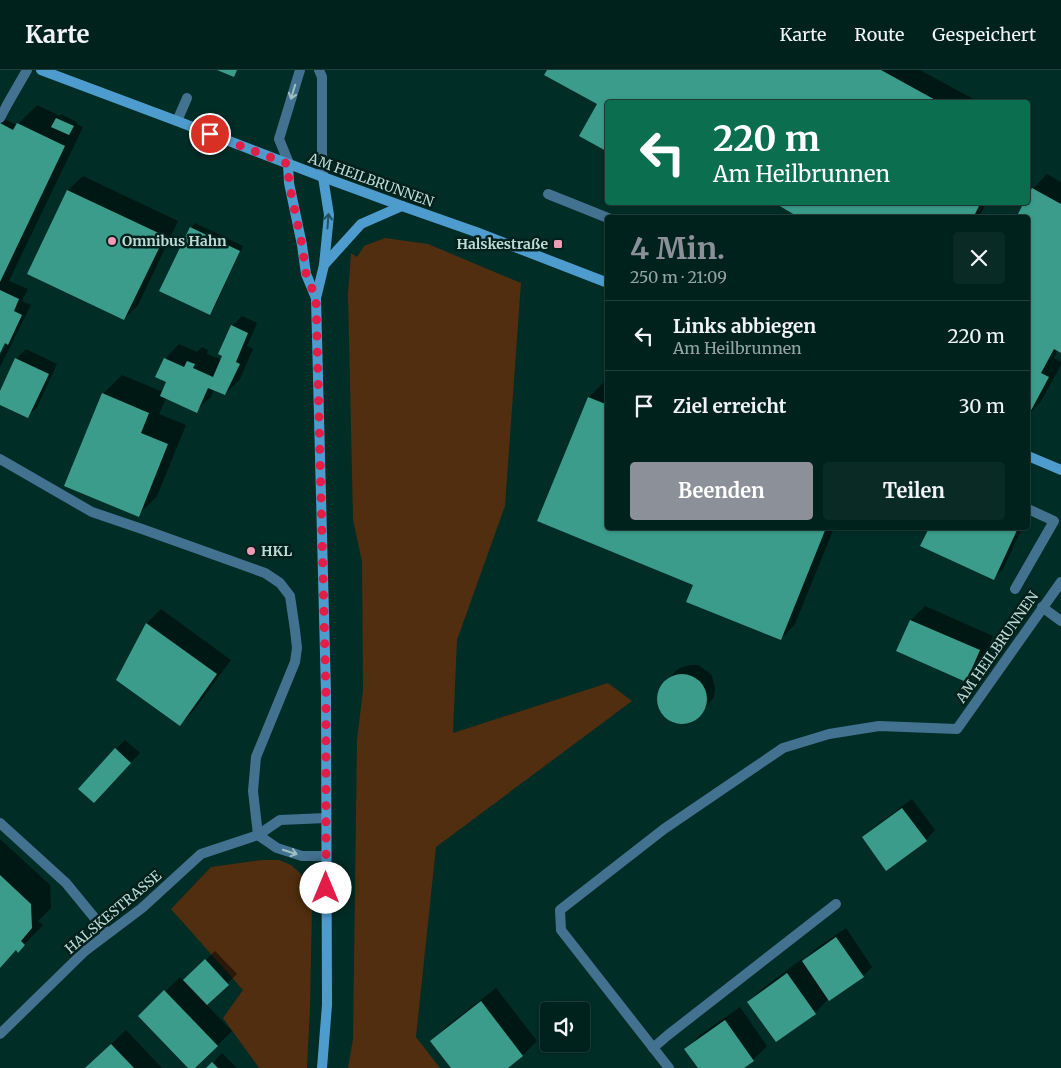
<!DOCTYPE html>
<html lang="de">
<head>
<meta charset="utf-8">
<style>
	body { margin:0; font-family:Merriweather,serif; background:#0a2a25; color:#f1f3f6; height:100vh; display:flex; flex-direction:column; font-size:19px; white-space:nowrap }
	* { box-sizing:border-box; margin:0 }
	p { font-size:16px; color:#95a4a3 }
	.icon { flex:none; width:28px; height:28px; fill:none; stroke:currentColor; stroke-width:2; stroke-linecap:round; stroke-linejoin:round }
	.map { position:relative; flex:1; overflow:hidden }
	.side { position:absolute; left:605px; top:145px; width:425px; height:315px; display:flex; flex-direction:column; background:#00221c; border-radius:5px; box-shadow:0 1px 4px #0004,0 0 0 1px #223f3b }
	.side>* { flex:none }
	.top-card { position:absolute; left:605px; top:30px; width:425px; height:105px; border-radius:5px; box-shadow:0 1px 4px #0004,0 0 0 1px #223f3b; background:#0b6e4f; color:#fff; overflow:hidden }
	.fabs { position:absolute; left:540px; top:932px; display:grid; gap:10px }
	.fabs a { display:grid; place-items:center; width:50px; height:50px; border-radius:5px; background:#00221c; box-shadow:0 1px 4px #0004,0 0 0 1px #223f3b; font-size:25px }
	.pin { position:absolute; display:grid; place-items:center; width:42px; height:42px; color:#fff; margin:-21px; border:2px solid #fff; border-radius:50%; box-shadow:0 1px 5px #0007 }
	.me { position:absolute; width:55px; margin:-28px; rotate:0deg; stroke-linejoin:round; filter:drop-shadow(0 0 4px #0008) }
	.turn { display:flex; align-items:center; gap:18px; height:105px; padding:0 25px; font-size:22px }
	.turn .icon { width:65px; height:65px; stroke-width:2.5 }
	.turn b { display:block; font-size:35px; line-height:42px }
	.round { display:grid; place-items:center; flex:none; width:52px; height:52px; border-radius:5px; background:#0a2a25 }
	.headline { display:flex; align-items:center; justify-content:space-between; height:85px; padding:0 25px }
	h1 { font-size:30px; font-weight:700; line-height:38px; color:#8c9099 }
	.primary-button { display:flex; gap:10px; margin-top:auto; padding:10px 25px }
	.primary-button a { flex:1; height:58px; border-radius:5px; background:#8c9099; color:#fff; font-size:20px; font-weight:700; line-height:58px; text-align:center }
	.primary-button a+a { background:#0a2a25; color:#f1f3f6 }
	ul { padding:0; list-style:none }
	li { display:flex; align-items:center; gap:15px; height:70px; padding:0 25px; border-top:1px solid #223f3b }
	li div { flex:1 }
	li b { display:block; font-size:19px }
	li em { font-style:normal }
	header { display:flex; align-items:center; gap:30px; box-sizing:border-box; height:70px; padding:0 25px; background:#00221c; border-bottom:1px solid #223f3b }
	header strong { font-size:24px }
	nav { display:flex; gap:28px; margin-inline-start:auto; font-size:18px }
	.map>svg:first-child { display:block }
	.green { fill:#502e0f }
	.shadow { fill:#0007 }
	.building { fill:#3b9c8b }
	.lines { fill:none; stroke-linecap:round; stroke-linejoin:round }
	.lane { stroke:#437190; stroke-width:10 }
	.street { stroke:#437190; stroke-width:10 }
	.secondary { stroke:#4e9cce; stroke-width:10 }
	.oneway { stroke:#9fc0c2 }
	.oneway2 { stroke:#215263 }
	.route { stroke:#e11d48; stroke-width:9; stroke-dasharray:0 16.2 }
	.poi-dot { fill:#f09ab5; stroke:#03211c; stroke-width:2 }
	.labels { text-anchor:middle; stroke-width:5; stroke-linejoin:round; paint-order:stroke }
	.street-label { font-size:14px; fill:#bedad3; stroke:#03211c }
	.poi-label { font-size:14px; font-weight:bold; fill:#bedad3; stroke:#03211c; text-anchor:start }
</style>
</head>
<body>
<header>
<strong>Karte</strong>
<nav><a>Karte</a><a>Route</a><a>Gespeichert</a></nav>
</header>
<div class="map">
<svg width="1061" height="998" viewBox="0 0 1061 998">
	<rect width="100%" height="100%" fill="#002d26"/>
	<g class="green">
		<path d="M385,168L428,174L521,213L505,436L457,570L453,663L608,613L632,631L436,777L416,967L440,998H348L353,969L357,670L363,620L362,492L353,449L348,224L351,183L357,187L364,176Z"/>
		<path d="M262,790H279L291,795L301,804L307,816L312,836L310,938L307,998H259L223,948L243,920L171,839L211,797Z"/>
	</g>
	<g class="shadow">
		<path d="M548,0H920L979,32H608L598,34Z"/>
		<path d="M37,35L60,46L61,44L77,52V54L83,57L9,211L28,219L22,231L31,235L0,297V286L9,268L6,267L0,280V47L17,55Z"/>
		<path d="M1047,104L1061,112V282L1058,280L1054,288L1061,292V295L1041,331L1028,345V129L1033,119Z"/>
		<path d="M83,106L178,151L138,235L124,249L29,203L68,120Z"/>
		<path d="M776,132H987L978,148H802Z"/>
		<path d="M195,153L243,176L214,239L210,243L191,158Z"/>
		<path d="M242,246L257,253L247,276L253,279L240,309L225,324L214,319L211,327L196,341L166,328L159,344L186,355L157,426L138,445L103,324L122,305L163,322L167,311L165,289L179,274L197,282L202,277L208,280L207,284L222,290L232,256Z"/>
		<path d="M26,279L57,294L37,337L27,347L0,334V324L16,289Z"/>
		<path d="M603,313L608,315V458H834L795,554L781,569L694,514L539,451L589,327Z"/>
		<path d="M930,458H1022L1003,499L994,508L922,476Z"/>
		<path d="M925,536L993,566L980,596L966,610L898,580L911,550Z"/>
		<path d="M161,539L231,590L194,640L180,655L118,610L147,553Z"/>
		<path d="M691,595H698L708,602L712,606L715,619L714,627L707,636L697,646L692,650L679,652L668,648L660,639L658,632L660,620L663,615L677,600L682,597Z"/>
		<path d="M125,670L140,683L103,722L116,679Z"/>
		<path d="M912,729L935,760L926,770L863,767L873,758Z"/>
		<path d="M0,769L50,815L51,838L38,851L43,855L18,881L17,879L0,898Z"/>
		<path d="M846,858L872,897L863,906L829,928L815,943L748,932L763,918L802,889L803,891L813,881Z"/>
		<path d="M215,881L237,904L206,934L232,961L194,998H189L140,946L180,907L184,911Z"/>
		<path d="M496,918L537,971L523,985L506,998H452L432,971L446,957Z"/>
		<path d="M740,937L767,976L753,990L742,998H699L686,979L700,965Z"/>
		<path d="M126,960L162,998H87L98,987Z"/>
		<path d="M222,983L237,998H208Z"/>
	</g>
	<g class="building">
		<path d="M217,0H237L234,7Z"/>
		<path d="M547,0H881L939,32H608V82L579,66L597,34L544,5Z"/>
		<path d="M56,48L74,56L69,65L51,57Z"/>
		<path d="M0,53L13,60L17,53L65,76L0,212Z"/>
		<path d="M1032,118L1061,134V283L1054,279L1041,303L1049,307L1028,346V148H1016L1024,132H1028V126Z"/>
		<path d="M67,120L165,166L124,250L27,204Z"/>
		<path d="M773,132H981L973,148H800Z"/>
		<path d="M190,157L240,181L210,245L159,221Z"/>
		<path d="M0,220L19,229L14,241L22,245L8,275L5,273L0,283Z"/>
		<path d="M231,255L248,263L236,292L240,294L225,325L208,318L197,343L160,326L166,312L155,307L164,288L184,297L187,291L195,294L193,298L213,307L222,286L218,284Z"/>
		<path d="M15,288L49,304L28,348L0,335V321Z"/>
		<path d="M102,323L149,343L141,363L168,374L139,447L64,416Z"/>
		<path d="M588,327L608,335V458H826L781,570L686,532L693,515L537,451Z"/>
		<path d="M929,458H1018L994,510L920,476Z"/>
		<path d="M910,550L980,580L966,612L896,581Z"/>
		<path d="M146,553L217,604L180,656L116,610Z"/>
		<circle cx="682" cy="629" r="25"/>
		<path d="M115,678L131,693L94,733L78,719Z"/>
		<path d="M902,738L927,771L886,801L862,767Z"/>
		<path d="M0,805L31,834L32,858L21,871L25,875L18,883L16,880L0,898Z"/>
		<path d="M836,867L864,907L829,931L802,891Z"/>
		<path d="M205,889L229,915L207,935L183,910Z"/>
		<path d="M787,903L816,944L776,972L747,932Z"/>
		<path d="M164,920L218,976L195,998H188L138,946Z"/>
		<path d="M481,931L523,986L508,998H451L430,971Z"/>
		<path d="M725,950L754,991L744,998H698L684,979Z"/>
		<path d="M111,974L134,998H85Z"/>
		<path d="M212,992L218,998H206Z"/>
	</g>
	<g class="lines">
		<g class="lane">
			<path d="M0,48L8,33L27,0"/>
			<path d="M177,51L187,28"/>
			<path d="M548,124L608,148"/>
			<path d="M0,389L92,442L142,459L265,503L280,513L290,526L295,560L297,578L295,592L256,687L253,721L258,765"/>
			<path d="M1015,519L1054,451L1028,439"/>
			<path d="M1042,537L1061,551"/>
			<path d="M653,978L668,965L836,834"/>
			<path d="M669,998L561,860L560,840L664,759L783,678L829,664L879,656L957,659L1061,512"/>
		</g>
		<g class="street">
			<path d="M319,0L322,7V83L323,107"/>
			<path d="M288,94V91L279,69L300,0"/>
			<path d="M0,753L66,813L107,863"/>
			<path d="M258,765L277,778L302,786H326"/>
			<path d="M0,964L85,881L142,838L201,784L258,765L280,750L326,748"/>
		</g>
		<g class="secondary">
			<path d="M41,0L177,51L323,107L402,136L476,162L608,213"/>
			<path d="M288,94L289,113L302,175L306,204L316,228"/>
			<path d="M324,195L361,154L402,136"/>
			<path d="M1028,386L1061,400"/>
			<path d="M322,998L327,935L326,624L316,228L324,195L329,145L323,107"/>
		</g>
	</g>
	<defs><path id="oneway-shaft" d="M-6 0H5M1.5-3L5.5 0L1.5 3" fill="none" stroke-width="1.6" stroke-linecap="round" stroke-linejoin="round" transform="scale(1.25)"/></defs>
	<g class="oneway">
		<use href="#oneway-shaft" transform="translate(293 22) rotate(107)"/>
		<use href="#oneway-shaft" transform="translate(290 782) rotate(18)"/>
	</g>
	<use class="oneway2" href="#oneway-shaft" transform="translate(328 151) rotate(-86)"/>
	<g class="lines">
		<path class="route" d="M210,64L288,94L289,113L302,175L306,204L316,228L326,624V818"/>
	</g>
	<g class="poi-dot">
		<circle cx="112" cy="171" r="5"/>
		<rect x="553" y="169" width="10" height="10" rx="2.5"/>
		<circle cx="251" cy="481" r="5"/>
	</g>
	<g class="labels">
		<g class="street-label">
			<text transform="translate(371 110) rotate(20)" y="5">AM HEILBRUNNEN</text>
			<text transform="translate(997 577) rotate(-55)" y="5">AM HEILBRUNNEN</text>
			<text transform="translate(113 842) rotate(-40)" y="5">HALSKESTRASSE</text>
		</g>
		<g class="poi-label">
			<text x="122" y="176">Omnibus Hahn</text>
			<text x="548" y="179" text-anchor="end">Halskestraße</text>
			<text x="261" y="486">HKL</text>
		</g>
	</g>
</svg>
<div class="fabs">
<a><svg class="icon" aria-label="sound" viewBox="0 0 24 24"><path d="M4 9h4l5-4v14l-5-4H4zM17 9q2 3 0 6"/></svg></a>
</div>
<div class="pin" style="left:210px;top:64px;background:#d93025"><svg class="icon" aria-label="arrive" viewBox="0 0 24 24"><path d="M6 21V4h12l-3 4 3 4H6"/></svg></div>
<svg class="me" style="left:326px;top:818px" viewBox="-20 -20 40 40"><circle r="19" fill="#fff"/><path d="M0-13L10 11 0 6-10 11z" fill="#e11d48"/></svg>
<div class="top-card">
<div class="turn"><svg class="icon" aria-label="left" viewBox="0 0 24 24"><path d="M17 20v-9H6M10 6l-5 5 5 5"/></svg><div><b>220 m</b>Am Heilbrunnen</div></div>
</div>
<section class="side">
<div class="headline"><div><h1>4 Min.</h1><p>250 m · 21:09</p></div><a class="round"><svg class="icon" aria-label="close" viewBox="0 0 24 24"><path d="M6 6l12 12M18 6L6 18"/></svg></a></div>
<ul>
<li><svg class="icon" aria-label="left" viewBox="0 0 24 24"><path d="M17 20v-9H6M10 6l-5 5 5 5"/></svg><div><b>Links abbiegen</b><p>Am Heilbrunnen</p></div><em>220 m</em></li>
<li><svg class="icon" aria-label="arrive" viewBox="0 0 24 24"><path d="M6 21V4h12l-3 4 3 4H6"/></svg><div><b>Ziel erreicht</b></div><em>30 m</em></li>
</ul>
<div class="primary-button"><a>Beenden</a><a>Teilen</a></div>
</section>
</div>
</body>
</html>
